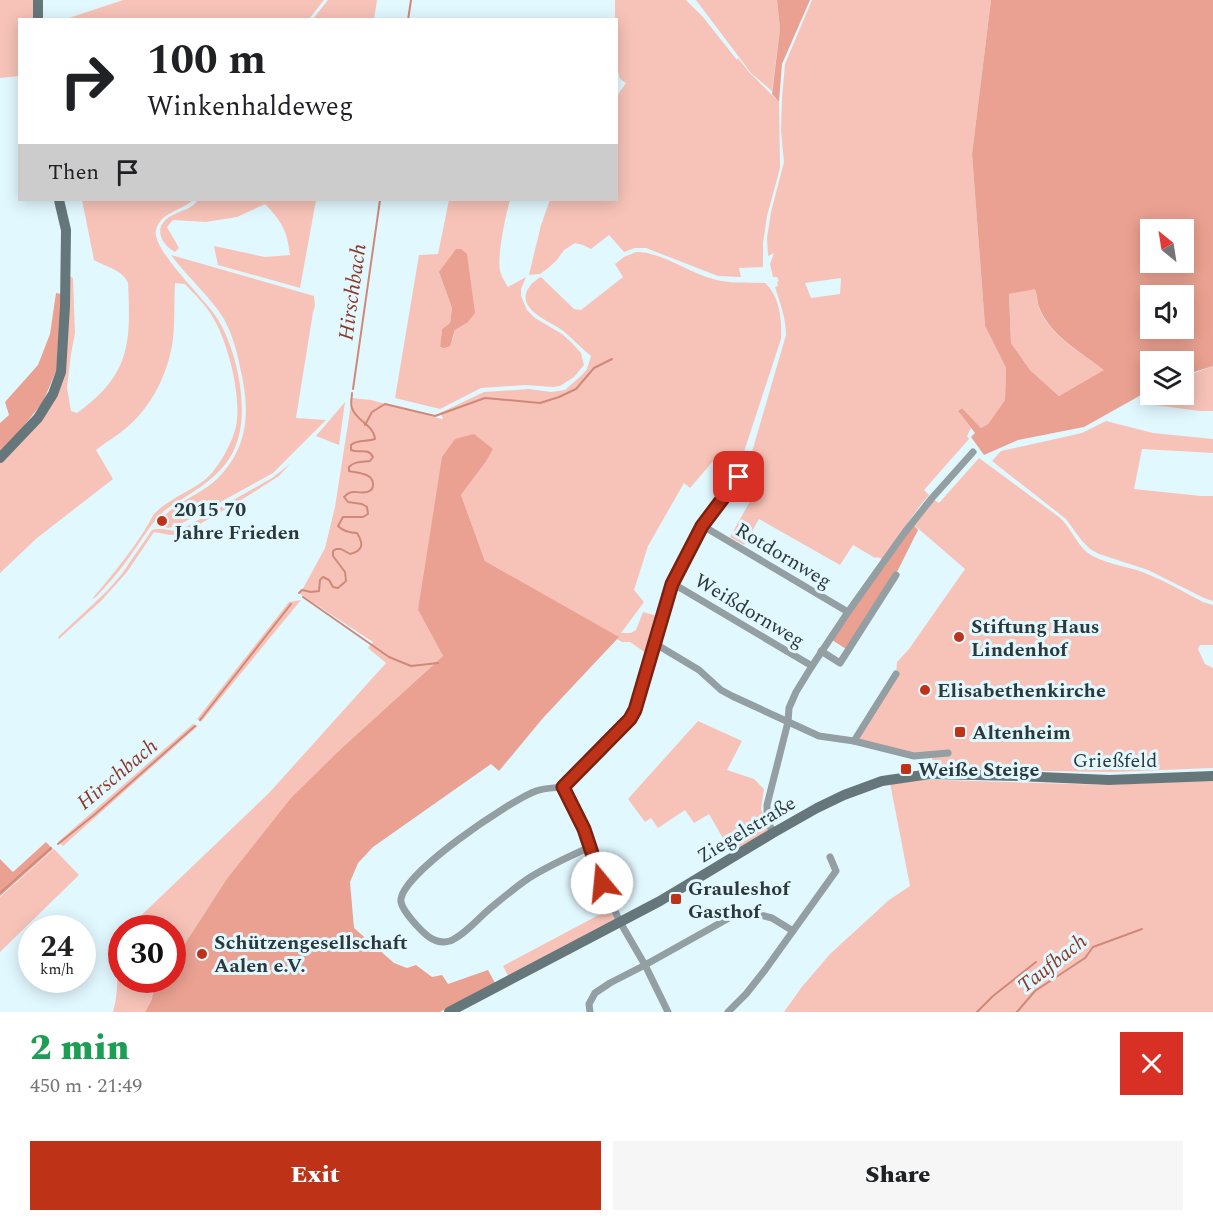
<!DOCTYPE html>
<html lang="en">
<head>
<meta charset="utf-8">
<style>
	body { margin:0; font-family:Spectral,serif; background:#f6f6f6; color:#202124; height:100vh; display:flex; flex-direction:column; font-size:22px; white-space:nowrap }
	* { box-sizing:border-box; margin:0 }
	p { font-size:20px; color:#757577 }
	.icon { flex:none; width:33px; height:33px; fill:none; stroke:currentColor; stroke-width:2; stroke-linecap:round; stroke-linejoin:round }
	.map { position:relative; height:1012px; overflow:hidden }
	.side { display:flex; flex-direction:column; background:#fff; flex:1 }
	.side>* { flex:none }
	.top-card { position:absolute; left:18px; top:18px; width:600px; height:183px; border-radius:0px; box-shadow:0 3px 15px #0003; background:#fff; color:#202124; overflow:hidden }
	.needle { width:39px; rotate:330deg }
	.controls { position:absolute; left:1140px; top:219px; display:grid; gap:12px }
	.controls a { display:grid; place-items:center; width:54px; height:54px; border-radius:0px; background:#fff; box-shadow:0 3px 15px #0003; font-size:30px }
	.speed { position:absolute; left:18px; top:915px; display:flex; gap:12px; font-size:30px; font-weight:700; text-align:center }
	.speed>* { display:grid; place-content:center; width:78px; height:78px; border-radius:50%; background:#fff; box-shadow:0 3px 15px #0003; line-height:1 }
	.speed small { font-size:15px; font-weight:400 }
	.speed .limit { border:9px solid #d22; background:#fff; color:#111 }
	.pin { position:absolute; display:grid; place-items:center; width:51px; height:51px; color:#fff; margin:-26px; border-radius:12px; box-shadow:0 3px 9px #0006 }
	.me { position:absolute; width:66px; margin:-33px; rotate:343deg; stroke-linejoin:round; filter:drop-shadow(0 0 4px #0008) }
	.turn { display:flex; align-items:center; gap:21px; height:126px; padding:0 30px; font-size:27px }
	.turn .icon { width:78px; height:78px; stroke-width:2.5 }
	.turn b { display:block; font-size:42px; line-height:51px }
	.then { display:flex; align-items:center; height:57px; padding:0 30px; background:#0003; gap:12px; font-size:22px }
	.round { display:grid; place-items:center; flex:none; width:63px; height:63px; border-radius:0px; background:#f6f6f6 }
	.head { display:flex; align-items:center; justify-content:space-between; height:102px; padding:0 30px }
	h1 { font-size:36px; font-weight:800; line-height:45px; color:#1e9e55 }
	.action { display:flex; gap:12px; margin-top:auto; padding:12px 30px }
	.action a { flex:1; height:69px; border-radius:0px; background:#be3318; color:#fff; font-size:24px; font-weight:800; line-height:69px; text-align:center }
	.action a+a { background:#f6f6f6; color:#202124 }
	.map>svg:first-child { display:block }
	.green { fill:#f7c3b8; fill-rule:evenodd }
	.forest { fill:#eaa191; fill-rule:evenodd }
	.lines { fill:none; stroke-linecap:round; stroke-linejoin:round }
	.stream { stroke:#d08979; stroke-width:2 }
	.street { stroke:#949fa3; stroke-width:7 }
	.secondary { stroke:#66777c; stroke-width:10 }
	.route-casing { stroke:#7c2110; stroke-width:15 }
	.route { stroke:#be3318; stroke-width:10 }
	.poi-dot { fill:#be3318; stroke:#e2f8ff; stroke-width:2 }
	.labels { text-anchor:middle; stroke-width:6; stroke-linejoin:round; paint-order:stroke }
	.poi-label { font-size:20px; font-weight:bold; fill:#2d383b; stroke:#e2f8ff; text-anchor:start }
	.street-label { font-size:20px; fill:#2d383b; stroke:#e2f8ff }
	.water-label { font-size:21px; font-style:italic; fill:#8d3727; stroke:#e2f8ff }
</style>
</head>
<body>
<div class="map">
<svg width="1213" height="1012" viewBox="0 0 1213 1012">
	<rect width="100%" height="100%" fill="#e2f8ff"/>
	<g class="green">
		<path d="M0,0H35L34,19L20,20L19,76L0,78Z"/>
		<path d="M123,0H324L309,19H70L69,18Z"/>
		<path d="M328,0H377L374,19H313Z"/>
		<path d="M615,0H686L703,17L737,60L738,58L749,72L779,102L780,168L767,216L763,243V267L739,268L741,277L718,276L646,248H635L624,252L609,235L591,249L583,245L575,243L564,250L557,260L547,269L540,274L529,275L541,225L550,200H616L617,96L626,83L620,79L617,68L616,20L615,19Z"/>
		<path d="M696,0H777L780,29L772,91L751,73Z"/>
		<path d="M812,0H991L972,154L985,326L1006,368L1005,400L988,424L981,428L962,408L958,411L971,428L967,436L969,439L924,490L929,495C911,515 899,539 882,559L877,557L875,558L853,545L840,565L759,519L744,545L730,537L757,489L741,476L749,462L786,335C786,318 780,303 775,287L778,286L777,282L779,281L777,277H773L770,264L774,253L768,256L767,238L771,212L784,162L781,131L782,98L785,64ZM841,278L840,294L811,298L805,283Z"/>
		<path d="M82,200H193C181,211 161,212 156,230C151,249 206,300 217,318C237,350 250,409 236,445C228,467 209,482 190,494C180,501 168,506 160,515C148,528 139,544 128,559C118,573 107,585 96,597L92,599C106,583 119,566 132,549C137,541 143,534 147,526C150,522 151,518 154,514C170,497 194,491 210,475C221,463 233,441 236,426C242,397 228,341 212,316C205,304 194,294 185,284L175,283C174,301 175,320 173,339C169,371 152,407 126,428C117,436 106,442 96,450L113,479L37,538L0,573V463L22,442L50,406L69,276L73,278L75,333L71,354L67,388L71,411L77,413C130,375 131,344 128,283C123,270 106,267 94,260Z"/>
		<path d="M198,200H316L300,288L218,265L214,246L265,257L290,255C287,230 282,222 265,204L237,217L206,222L173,220L167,227L179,248L175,252C161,244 153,228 169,217C179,211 191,210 198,200Z"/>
		<path d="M449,200H510C506,214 497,256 500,270C501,276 505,282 508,287L526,277L521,289V296L527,310L535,318L562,334L572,343L581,353L584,365L574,377L560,386L553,387L526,385L481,388L440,409L395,398L419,255L438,254ZM439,272L467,323L455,330L453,339L440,348L442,329L450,323L452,308Z"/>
		<path d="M636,252C660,251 689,273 713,279C729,284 748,282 765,283C780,296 782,321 781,339L737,473L715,459L690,488L684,483L648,546L634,590L644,602L621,633H631L636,630L643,612L658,616L646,653L630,642H622L617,639L618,637L485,561L461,495L485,463L474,434L418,610L443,656L344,746L226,880L173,962L172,928H128L269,793L386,663L368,648L373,642L300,594L325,548L335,507L352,398L371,400L442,419L443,418L440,413L484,392L529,389L551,392L565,390L582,375L587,369L591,356C581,348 572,338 562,330C549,321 513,308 530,286C532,283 537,279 541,277L574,309L581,310L623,277L615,264L624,257Z"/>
		<path d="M171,255L314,296L315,306L313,312L296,418L326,420L273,473L177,526L168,528L160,525L159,523C171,503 201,495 217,479C250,446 250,409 240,367C237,351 232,334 224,319C210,296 187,277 171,255Z"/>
		<path d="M1036,288C1036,295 1037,302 1039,308C1050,336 1081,353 1105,370L1059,396L1030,370L1011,343L1009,294Z"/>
		<path d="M1213,366V411H1200L1139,403L1153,395L1184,394V377Z"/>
		<path d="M345,402L339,445L316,436Z"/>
		<path d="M1106,421L1153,433L1213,439V453L1142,449L1134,489L1201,496H1213V601L1204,598L1148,570L1099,554L1090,549L1082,541L1066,519L992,461L1001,451L1082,433Z"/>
		<path d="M979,458L1059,517C1071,527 1076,544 1088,553C1103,564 1128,566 1145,573C1165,581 1184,592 1203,602L1213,605V645H1200L1198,649L1205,664L1213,668V768L1112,772L932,769V758L858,739L896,675L897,662L909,649L965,569L913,524L933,499L939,503Z"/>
		<path d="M290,464L279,476L246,497L183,534L170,535L154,532L127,572L101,601L59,639L58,637L107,591L121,575L152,530C160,527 170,531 179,531L272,478Z"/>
		<path d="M301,600L201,722L197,719L289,602Z"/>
		<path d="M698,721L742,741L727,770L754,779L764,789L761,809L770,832L732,854L709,814L694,823L685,810L658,828L651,818L645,822L628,799Z"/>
		<path d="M193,724L198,726L63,846L58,842Z"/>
		<path d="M916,780H941L1108,785L1213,780V1012H784L801,988L830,954L889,900L910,886L890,783Z"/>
		<path d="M54,849L79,875L0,952V897Z"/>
		<path d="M610,909L616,921L509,978L503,966Z"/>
		<path d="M121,935L122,980H157L154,982L152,999L145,1012H113C120,988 117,962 116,937Z"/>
	</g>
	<g class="forest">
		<path d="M777,0H810L782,64L779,102L772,94L780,29Z"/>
		<path d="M991,0H1213V366L1188,374V369L1184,371V362H1150V390L1084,427L1018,440L984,455L971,437L975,433L958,411L962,408L981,428L988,424L1005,400L1006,368L985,326L972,154ZM1150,230H1184V262H1150ZM1035,289C1037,294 1037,302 1039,307C1050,336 1081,352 1104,370L1059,396L1030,370L1011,343L1009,294ZM1150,296H1184V328H1150Z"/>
		<path d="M456,249H461L467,254L475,313L467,323L455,330L450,346L444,348L440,347L442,329L450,323L452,308L439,272Z"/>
		<path d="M56,293L62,294L56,371L43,402L23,427L0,453V423L9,415L5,402L38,365L50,334Z"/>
		<path d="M474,434L493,449L485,463L461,495L485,561L619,637L543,718L499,771L491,764L373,847L358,863L350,882L354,928L394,963L407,968L416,965L432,977L442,975L448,984L488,970L495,983L440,1012H145L152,999L154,982L157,980H172L173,962L226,880L291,798L344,746L443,656L418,610L442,457L455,439Z"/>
		<path d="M913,524L918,530L898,570L846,649L832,640Z"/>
		<path d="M46,842L53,849L0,896V859L13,872Z"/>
	</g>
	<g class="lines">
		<g class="stream">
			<path d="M408,20L411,0"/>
			<path d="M353,389L380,200"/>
			<path d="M365,425L372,412L385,404L435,416L485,398L540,403L559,397L576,389L594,368L612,359"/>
			<path d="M299,593L302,590L311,592L319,591L320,580L323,577L329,580L333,587L338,588L346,581L345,572L333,556V551L336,549H341L350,554C363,551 364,544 357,533C349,533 343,531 338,526L343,517H363L368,514L367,507L362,504L348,502L344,497C352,488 357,494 367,492C371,491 373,489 373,485C374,473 357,473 349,471V467C355,461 362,462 370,461L373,457C368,447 359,454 351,450V445C358,439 367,442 375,439C374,425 356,421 352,408C350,404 352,398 352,393"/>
			<path d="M303,597L389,657L411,666L438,663"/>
			<path d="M200,720L291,604"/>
			<path d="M58,844L94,815L195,726"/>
			<path d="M0,893L51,848"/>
			<path d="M977,1012L993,996L1036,962"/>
			<path d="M1017,1012L1035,991L1085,958L1093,947L1142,929"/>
		</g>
		<g class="street">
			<path d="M703,526L848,612"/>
			<path d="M672,583L812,666"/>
			<path d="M654,643L699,670L721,690L732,696L819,736L854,741L914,756L948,753"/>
			<path d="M821,651L840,663L896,575"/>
			<path d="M854,741L896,674"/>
			<path d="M563,787C554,788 544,788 536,791C511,800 397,876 401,902C403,912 421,931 429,937C435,941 443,943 450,941C465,935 480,916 493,906C505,896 517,886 529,878C548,866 570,856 590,847"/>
			<path d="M773,833L767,819V805L788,722L789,708L796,692L812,666L848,612L905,532L932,498L973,452"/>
			<path d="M590,1012L589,1004L595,993L610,983L645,965L729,918L749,912L772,918L793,931"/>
			<path d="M668,1012L645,965L620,922L602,883L584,829L563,787L630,719L635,710L672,583L703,526L739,477"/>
			<path d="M728,1012L746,994L765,970L836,871L830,857"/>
		</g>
		<g class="secondary">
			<path d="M38,20V0"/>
			<path d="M0,458L38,418L53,394L61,372L65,306L66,230L59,200"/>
			<path d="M449,1012L660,901L773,833L817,808L844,795L882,781L930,774L1017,776L1109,780L1213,776"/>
		</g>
	</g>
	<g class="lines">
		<defs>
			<path id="route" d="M602,883L584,829L563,787L630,719L635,710L672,584L702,526L739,477"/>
		</defs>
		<use href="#route" class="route-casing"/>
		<use href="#route" class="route"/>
	</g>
	<g class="poi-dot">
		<circle cx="162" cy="521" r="6"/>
		<circle cx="959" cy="637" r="6"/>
		<circle cx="925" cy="690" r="6"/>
		<rect x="954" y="726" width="12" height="12" rx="3"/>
		<rect x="900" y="763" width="12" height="12" rx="3"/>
		<rect x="670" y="893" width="12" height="12" rx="3"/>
		<circle cx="202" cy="954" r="6"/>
	</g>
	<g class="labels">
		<g class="poi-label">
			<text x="174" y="516">2015 70<tspan x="174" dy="23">Jahre Frieden</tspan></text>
			<text x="971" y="633">Stiftung Haus<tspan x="971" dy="23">Lindenhof</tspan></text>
			<text x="937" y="697">Elisabethenkirche</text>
			<text x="972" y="739">Altenheim</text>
			<text x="918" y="776">Weiße Steige</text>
			<text x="688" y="895">Grauleshof<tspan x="688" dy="23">Gasthof</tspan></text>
			<text x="214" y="949">Schützengesellschaft<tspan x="214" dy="23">Aalen e.V.</tspan></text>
		</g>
		<g class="street-label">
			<text transform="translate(784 555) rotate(31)" y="7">Rotdornweg</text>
			<text transform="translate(750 610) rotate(31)" y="7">Weißdornweg</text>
			<text x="1115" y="767">Grießfeld</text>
			<text transform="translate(746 829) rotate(-31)" y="7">Ziegelstraße</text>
		</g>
		<g class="water-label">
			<text transform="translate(352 292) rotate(-82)" y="7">Hirschbach</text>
			<text transform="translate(117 774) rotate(-40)" y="7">Hirschbach</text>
			<text transform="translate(1052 963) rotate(-38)" y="7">Taufbach</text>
		</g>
	</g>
</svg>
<div class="controls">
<a><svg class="needle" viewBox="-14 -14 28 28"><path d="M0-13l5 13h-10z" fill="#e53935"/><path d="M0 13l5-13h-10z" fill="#757577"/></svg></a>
<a><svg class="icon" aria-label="sound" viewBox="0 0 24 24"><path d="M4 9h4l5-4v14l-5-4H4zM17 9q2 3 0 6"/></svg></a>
<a><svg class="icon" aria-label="layers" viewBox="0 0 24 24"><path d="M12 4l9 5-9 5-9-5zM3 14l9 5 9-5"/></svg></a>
</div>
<div class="speed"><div>24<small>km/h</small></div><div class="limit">30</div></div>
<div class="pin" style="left:739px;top:477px;background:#d93025"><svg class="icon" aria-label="arrive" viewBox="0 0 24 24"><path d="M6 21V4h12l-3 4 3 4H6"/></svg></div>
<svg class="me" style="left:602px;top:883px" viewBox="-20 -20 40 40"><circle r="19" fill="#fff"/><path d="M0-13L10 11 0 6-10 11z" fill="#be3318"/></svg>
<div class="top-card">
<div class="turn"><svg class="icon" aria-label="right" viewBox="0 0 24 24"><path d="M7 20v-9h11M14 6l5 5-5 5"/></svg><div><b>100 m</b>Winkenhaldeweg</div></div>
<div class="then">Then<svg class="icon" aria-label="arrive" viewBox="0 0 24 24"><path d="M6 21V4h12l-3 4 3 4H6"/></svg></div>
</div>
</div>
<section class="side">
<div class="head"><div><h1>2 min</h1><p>450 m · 21:49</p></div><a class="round" style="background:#d93025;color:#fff"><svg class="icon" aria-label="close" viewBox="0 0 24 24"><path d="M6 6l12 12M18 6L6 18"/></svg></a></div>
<div class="action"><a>Exit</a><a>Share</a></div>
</section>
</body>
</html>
